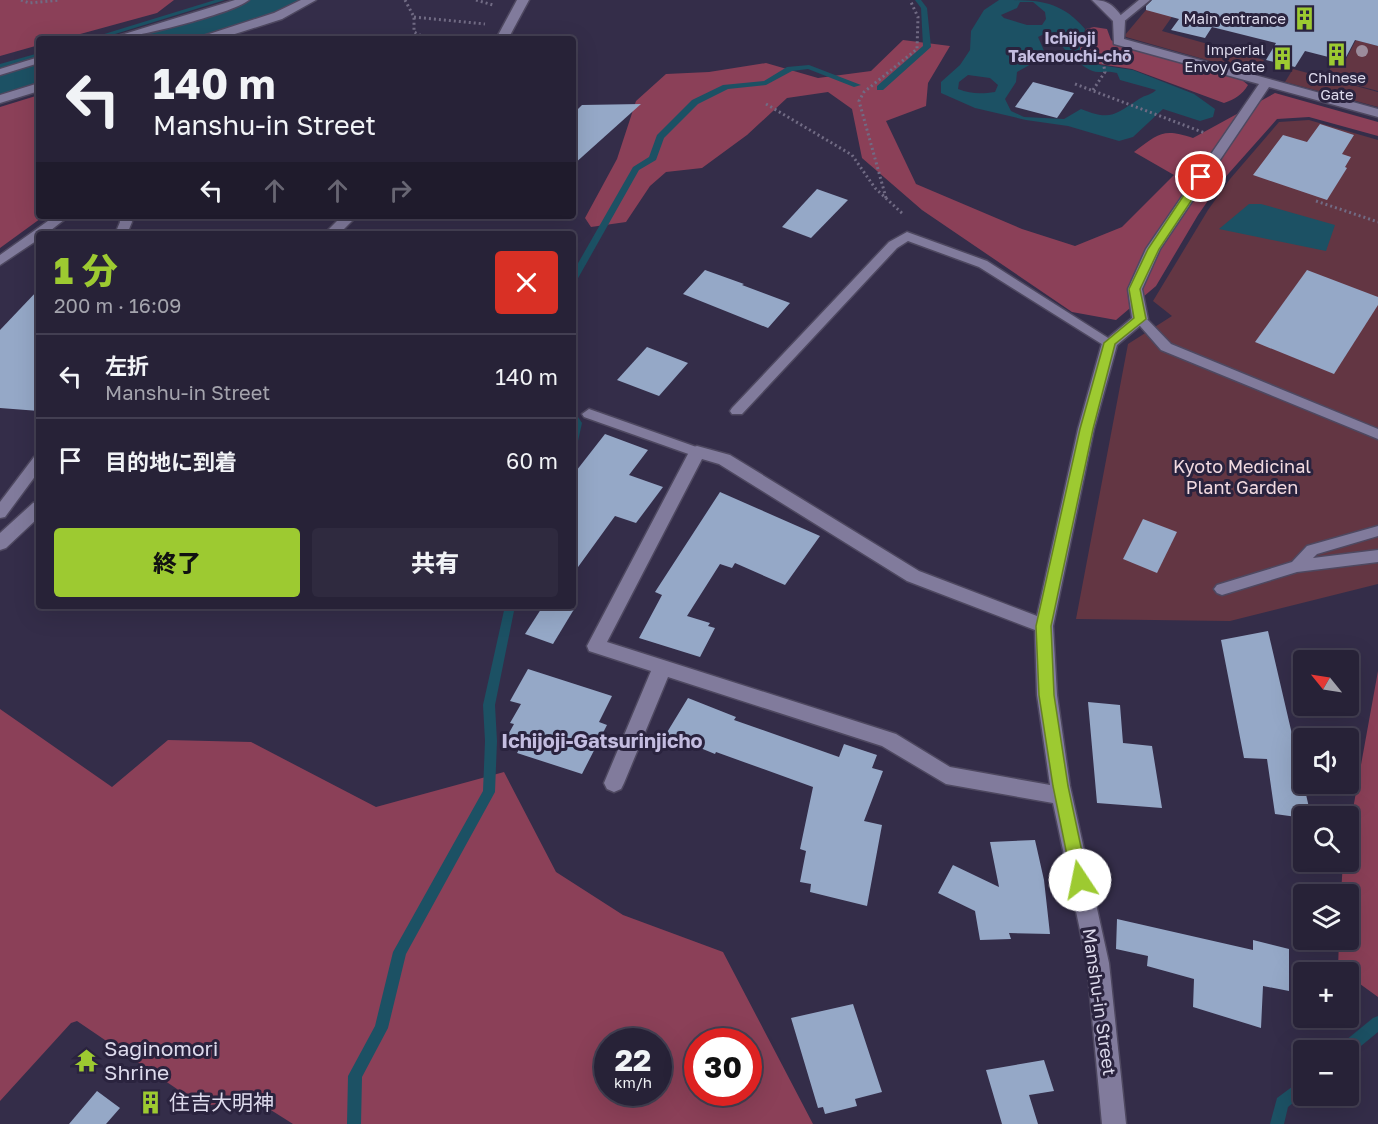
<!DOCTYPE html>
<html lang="ja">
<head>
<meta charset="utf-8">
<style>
	body { margin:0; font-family:"Golos Text","Noto Sans JP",sans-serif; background:#2f2a3f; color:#f1f3f6; height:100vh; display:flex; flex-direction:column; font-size:22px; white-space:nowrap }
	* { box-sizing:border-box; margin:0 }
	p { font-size:20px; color:#a4a4ad }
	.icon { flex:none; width:33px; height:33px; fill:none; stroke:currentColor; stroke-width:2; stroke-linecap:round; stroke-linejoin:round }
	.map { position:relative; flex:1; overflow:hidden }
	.drawer { position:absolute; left:36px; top:231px; width:540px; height:378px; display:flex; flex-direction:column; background:#272237; border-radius:6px; box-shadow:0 6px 24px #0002,0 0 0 2px #433f52 }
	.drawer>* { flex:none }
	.banner { position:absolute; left:36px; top:36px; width:540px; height:183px; border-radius:6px; box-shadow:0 6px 24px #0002,0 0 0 2px #433f52; background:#272237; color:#f1f3f6; overflow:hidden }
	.needle { width:39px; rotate:300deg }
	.tools { position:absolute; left:1293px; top:650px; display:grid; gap:12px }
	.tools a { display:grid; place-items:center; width:66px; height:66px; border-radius:6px; background:#272237; box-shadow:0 6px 24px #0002,0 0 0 2px #433f52; font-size:30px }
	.speed { position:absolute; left:594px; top:1028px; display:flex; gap:12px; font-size:30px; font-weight:700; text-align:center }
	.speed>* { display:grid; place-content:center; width:78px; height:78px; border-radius:50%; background:#272237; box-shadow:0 6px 24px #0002,0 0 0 2px #433f52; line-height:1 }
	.speed small { font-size:15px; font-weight:400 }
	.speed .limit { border:9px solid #d22; background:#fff; color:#111 }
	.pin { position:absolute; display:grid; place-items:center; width:51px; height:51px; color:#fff; margin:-26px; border:3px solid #fff; border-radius:50%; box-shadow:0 2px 6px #0007 }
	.me { position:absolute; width:66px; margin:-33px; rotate:349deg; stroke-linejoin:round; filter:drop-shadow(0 0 4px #0008) }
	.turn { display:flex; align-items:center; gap:21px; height:126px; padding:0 18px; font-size:27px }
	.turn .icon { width:78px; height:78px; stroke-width:2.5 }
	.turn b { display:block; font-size:42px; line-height:51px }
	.lanes { display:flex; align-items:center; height:57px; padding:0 18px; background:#0003; justify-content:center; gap:30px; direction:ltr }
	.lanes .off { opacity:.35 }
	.round { display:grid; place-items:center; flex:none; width:63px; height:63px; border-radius:6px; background:#2f2a3f }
	.head { display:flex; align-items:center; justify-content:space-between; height:102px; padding:0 18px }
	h1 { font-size:36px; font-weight:800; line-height:45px; color:#9dca31 }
	.cta { display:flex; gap:12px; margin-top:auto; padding:12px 18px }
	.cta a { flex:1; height:69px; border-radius:6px; background:#9dca31; color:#111; font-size:24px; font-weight:800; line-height:69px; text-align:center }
	.cta a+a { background:#2f2a3f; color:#f1f3f6 }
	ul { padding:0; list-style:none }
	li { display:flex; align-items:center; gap:18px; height:84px; padding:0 18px; border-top:2px solid #433f52 }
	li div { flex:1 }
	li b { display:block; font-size:22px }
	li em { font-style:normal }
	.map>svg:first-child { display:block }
	.green { fill:#633643 }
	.forest { fill:#8b4058; fill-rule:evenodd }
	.water { fill:#1c5164; fill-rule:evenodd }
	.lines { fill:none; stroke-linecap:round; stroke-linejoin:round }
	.stream { fill:#1c5164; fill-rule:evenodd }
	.river { fill:#1c5164; fill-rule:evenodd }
	.building { fill:#95a8c7 }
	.lane-casing { stroke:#4e4860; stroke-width:3 }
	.street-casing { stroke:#4e4860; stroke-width:3 }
	.path { stroke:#716b84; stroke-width:3; stroke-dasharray:2 3; stroke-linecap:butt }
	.lane { fill:#817b9c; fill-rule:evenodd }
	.street { fill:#817b9c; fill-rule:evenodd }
	.tree { fill:#9c8c9c }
	.route { fill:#9dca31; stroke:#668320; stroke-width:1.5 }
	.labels { text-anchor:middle; stroke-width:6; stroke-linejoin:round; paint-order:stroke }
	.far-poi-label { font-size:15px; fill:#dddaec; stroke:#2a233e; text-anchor:end }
	.far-neighbourhood-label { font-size:16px; font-weight:bold; fill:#c4bde0; stroke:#2a233e }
	.park-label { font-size:18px; fill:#f2dae0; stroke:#2a233e }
	.street-label { font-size:18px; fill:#dddaec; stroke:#2a233e }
	.neighbourhood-label { font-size:20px; font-weight:bold; fill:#c4bde0; stroke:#2a233e }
	.near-poi-label { font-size:21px; fill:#dddaec; stroke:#2a233e; text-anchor:start }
</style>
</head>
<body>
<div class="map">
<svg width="1378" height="1124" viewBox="0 0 1378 1124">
	<rect width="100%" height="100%" fill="#342d49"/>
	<g class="green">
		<path d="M1151,4L1176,11L1162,31L1264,60L1256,74L1126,37L1125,35Z"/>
		<path d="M1356,40L1378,46V91L1326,77L1335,59L1345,61Z"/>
		<path d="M1293,69L1378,92V107L1285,82Z"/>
		<path d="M1309,120L1378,140V584L1230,621L1076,619L1128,344L1172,316L1153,301L1208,210L1230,179L1279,122Z"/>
	</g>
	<g class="forest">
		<path d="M0,0H174L157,13L62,39H39V45L0,56Z"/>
		<path d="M1094,27L1107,29L1111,40L1120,46L1242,80L1248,85C1242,95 1235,99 1224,103L1132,69L1099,64L1079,52L1086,29Z"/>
		<path d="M903,40L950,46L928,83L926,106L886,121L916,184L1022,229L1075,246L1122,227L1174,175L1134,152C1159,133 1163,128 1193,138L1275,93L1378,122V136L1309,117L1277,119L1221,182L1198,215L1156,286L1116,320L1072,312L922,210L862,158L852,109L828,92L787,98L747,135L702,168L666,172L650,186L626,222L591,227L585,218L617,159L636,101L666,74L709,72L766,63L818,78L871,71Z"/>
		<path d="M39,95V216H44L0,248V107Z"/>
		<path d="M1378,671V997L1349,976L1348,972L1338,969L1339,939H1348V894H1341L1343,861H1348L1349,831Z"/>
		<path d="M0,709L112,787L168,740L251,742L376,807L504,772L556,872L623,915L723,952L813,1124H293L255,1100L202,1106L77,1021L71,1023L0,1101ZM608,1041H658V1092H608ZM698,1041H748V1092H698Z"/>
	</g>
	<g class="water">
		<path d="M999,0C1038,0 1060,0 1085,29L1079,52L1099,65L1133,70L1194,94L1215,109L1213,117L1200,121L1163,109L1133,137L1119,141L1068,126L1026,120L975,108L941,93V82L960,65L970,50L971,31L984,10ZM1020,2H1033L1045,12L1046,19L1042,25H1027L1004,18L1001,15L1017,8ZM1044,34L1055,37C1061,47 1085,72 1098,72C1105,72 1109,71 1117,73L1120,80L1156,90C1151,95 1145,95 1139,99C1114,115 1111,121 1081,109L1064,119L1024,117L1011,111L1005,99L1016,82L1017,72L1040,59L1045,53L1038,37ZM968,75L990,78L998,85L995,92C981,94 971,94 958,89L959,82Z"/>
		<path d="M1249,204H1261L1335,225L1326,251L1219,229Z"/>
	</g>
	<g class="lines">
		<g class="stream">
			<path d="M215,0H225L99,39H88Z"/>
			<path d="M915,0H921L927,8L931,47L883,90H877V86L923,46L921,8Z"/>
			<path d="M39,53V57L0,68V64Z"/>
			<path d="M809,65L861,85L854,87L808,69L792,71L766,85L728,89L698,104L664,138L656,160L639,170L577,280L573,283V272L633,167L649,157L657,135L692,100L723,85L764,81L787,67Z"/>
			<path d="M573,413L576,414L582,423L578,441L573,444Z"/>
			<path d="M505,606H515L495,705L497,741L495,792L406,954L388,1028L362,1077L361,1124H347L348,1076L375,1026L393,952L483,791L485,741L483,705Z"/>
			<path d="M1378,1016V1032L1350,1055H1348V1050H1338L1340,1045L1373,1018Z"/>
			<path d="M1304,1078V1094L1288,1107L1284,1124H1270L1277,1098Z"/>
		</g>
		<g class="river">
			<path d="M245,0H301L295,9L278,17L206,39H139L146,30Z"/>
			<path d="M39,60V87L0,99V71Z"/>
		</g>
	</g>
	<g class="building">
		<path d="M1152,0H1378V46L1355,40L1344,61L1305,51L1295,67L1266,60L1276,43L1212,27L1205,38L1171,30L1179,19L1146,10V6Z"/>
		<path d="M1033,82L1074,93L1057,118L1015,107Z"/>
		<path d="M641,104L573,165V114L582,105Z"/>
		<path d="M1320,124L1354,135L1342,154L1351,157L1345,167L1347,168L1327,200L1253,175L1283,135L1307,142Z"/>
		<path d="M817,189L848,200L811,238L782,227Z"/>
		<path d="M705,270L744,284L742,285L790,303L768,328L683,294Z"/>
		<path d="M1307,270L1378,297V305L1334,374L1255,342Z"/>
		<path d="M39,289V411L0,408V330Z"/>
		<path d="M647,347L688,363L659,396L617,380Z"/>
		<path d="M605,434L648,450L629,475L663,487L636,523L615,516L573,574V475Z"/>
		<path d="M720,492L820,536L785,585L735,563L732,568L720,564L687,616L710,623L708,626L715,628L700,657L639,638L662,595L655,592Z"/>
		<path d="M1143,519L1177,532L1157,573L1123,559Z"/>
		<path d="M543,606H576L553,644L525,634Z"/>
		<path d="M1268,631L1311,816H1304V818L1275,814L1267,759L1244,758L1229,681L1221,640Z"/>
		<path d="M528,669L612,696L599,722L607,725L582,774L517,753L521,746L505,740L514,724L510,723L521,704L510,701Z"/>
		<path d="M688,698L736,717L734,720L839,757L844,744L877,755L872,768L883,771L864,821L882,825L867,906L810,892L811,884L800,882L806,851L800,849L813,787L716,752L715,754L666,734Z"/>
		<path d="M1088,702L1120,705L1123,743L1152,746L1162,808L1097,803Z"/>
		<path d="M1035,840L1044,880L1050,934L1009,933L1011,939L980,940L975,911L938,893L953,865L999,887L990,842Z"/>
		<path d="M1117,919L1253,950V940L1289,949V991L1263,986L1261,1028L1193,1007L1194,979L1147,966L1148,956L1116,949Z"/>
		<path d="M853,1004L882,1092L855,1099L857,1106L825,1114L823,1107L818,1108L791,1018Z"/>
		<path d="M1044,1060L1054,1091L1029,1095L1038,1124H1002L986,1070Z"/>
		<path d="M97,1091L120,1108L106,1124H69Z"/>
	</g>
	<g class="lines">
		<defs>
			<g id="lane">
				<path d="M235,0H249C231,14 132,39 108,39Z"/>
				<path d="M1139,0H1150L1122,23H1116V19Z"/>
				<path d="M39,57V63L0,75V69Z"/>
				<path d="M55,216H69L46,234H39V239L0,265V255Z"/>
				<path d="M119,216H131L132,222L127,234H115L120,222Z"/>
				<path d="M907,232L987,261L1116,343L1110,347L1105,346L979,267L908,241L897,248L742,414H732L730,411L732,408L889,242Z"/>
				<path d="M1140,315L1144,316L1171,344L1378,429V439L1161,350L1134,319Z"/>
				<path d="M589,409L702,449L704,452L697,457L584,417L582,414Z"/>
				<path d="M39,456V471L5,517L0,518V502L34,457Z"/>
				<path d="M1378,526V536L1317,554L1313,558L1378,550V562L1297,572L1222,595L1217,593L1214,589L1217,585L1292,562L1307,546Z"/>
			</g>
			<g id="street">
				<path d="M301,0H316L282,19L219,39H201L203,36L274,13Z"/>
				<path d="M517,0H529L508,39H496Z"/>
				<path d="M1092,0C1110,0 1115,7 1125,21L1124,39L1378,109V117L1269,87L1160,249L1142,289L1148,319L1117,345L1094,429L1053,626L1057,695L1070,786L1109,963L1126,1124H1102L1087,963L1053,803L946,784L882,746L668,677L624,783L621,789L614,792L607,789L604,783L651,671L589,651L587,646L689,452L691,448L697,446L730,455L919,571L1037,616L1078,429L1102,343L1132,318L1128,289L1146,249L1259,84L1114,44L1113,21ZM702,459L719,464L907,581L1035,630L1037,695L1050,785L950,767L896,734L607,642Z"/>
				<path d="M39,83V91L0,103V95Z"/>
				<path d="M342,216H357L339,234H324Z"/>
				<path d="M39,501V517L6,548L0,550V533L33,503Z"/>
			</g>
		</defs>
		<use href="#lane" class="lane-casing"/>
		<use href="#street" class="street-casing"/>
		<g class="path">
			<path d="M21,0L29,3L60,0"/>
			<path d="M405,0L414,17V32L428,39"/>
			<path d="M476,0L493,5"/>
			<path d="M414,17L485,24"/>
			<path d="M1075,84L1205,133"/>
			<path d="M1093,90L1105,72L1102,56"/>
			<path d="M766,104L852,155L875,188L904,215"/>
			<path d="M886,198L859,101L864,92L917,49L918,17L910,0"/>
			<path d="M1316,201L1378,222"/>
		</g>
		<use href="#lane" class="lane"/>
		<use href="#street" class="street"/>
	</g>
	<circle class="tree" cx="1362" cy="51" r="6"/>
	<path class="route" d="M1201,173L1207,177L1159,249L1140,289L1146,319L1115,344L1093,429L1051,626L1054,695L1068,786L1088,880L1086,885L1080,887L1074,885L1072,880L1053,786L1039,695L1036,626L1080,429L1104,343L1134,318L1129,289L1148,249L1198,174Z"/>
	<defs>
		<symbol id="building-bare" viewBox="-9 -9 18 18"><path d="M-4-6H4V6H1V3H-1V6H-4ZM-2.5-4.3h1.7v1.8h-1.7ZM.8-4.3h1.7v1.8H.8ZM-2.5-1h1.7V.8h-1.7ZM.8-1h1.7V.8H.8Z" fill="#9dca31" stroke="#2a233e" stroke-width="2.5" paint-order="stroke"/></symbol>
		<symbol id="temple-bare" viewBox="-9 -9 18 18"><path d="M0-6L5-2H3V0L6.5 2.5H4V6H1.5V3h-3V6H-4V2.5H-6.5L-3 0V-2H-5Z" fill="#9dca31" stroke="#2a233e" stroke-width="2.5" paint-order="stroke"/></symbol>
	</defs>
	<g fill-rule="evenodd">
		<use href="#building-bare" x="1288" y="2" width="33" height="33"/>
		<use href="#building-bare" x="1320" y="38" width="33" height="33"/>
		<use href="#building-bare" x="1266" y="42" width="33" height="33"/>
		<use href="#temple-bare" x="70" y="1044" width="33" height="33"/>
		<use href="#building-bare" x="134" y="1086" width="33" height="33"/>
	</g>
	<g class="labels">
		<g class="far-poi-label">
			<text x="1286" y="24">Main entrance</text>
			<text x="1265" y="55">Imperial<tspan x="1265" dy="17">Envoy Gate</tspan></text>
			<text x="1337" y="83" text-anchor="middle">Chinese<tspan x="1337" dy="17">Gate</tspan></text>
		</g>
		<g class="far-neighbourhood-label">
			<text x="1070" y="44">Ichijoji<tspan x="1070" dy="18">Takenouchi-chō</tspan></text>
		</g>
		<g class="park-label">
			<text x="1242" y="473">Kyoto Medicinal<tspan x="1242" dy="21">Plant Garden</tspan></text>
		</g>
		<g class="street-label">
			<text transform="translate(1099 1002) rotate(82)" y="6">Manshu-in Street</text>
		</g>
		<g class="neighbourhood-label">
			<text x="602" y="748">Ichijoji-Gatsurinjicho</text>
		</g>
		<g class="near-poi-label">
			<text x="104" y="1056">Saginomori<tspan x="104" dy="24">Shrine</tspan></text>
			<text x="169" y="1110">住吉大明神</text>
		</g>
	</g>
</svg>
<div class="tools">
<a><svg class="needle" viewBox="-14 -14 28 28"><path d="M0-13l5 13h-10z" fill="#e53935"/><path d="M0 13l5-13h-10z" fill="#a4a4ad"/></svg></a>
<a><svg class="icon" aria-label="sound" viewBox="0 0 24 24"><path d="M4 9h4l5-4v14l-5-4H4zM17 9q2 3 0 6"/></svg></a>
<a><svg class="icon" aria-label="search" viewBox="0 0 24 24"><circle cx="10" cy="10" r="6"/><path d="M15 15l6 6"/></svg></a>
<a><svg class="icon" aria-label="layers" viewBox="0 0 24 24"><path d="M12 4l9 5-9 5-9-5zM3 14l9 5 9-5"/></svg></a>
<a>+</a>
<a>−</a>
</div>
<div class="speed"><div>22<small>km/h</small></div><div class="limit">30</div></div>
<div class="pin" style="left:1201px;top:177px;background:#d93025"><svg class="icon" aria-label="arrive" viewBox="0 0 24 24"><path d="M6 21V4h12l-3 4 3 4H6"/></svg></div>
<svg class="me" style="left:1080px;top:880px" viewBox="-20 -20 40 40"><circle r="19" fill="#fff"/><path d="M0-13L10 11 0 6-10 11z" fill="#9dca31"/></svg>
<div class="banner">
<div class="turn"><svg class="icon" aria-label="left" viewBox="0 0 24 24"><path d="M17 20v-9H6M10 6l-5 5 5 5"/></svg><div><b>140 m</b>Manshu-in Street</div></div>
<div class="lanes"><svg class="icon" aria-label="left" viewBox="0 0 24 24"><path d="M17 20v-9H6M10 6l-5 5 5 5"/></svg><svg class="icon off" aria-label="ahead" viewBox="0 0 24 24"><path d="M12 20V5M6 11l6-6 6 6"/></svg><svg class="icon off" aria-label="ahead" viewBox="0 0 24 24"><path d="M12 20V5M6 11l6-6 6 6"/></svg><svg class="icon off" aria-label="right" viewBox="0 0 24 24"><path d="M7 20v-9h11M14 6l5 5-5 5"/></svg></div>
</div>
<section class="drawer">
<div class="head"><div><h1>1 分</h1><p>200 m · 16:09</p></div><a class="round" style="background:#d93025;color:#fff"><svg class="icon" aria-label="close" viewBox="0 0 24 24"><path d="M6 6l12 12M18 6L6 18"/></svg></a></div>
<ul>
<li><svg class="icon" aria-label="left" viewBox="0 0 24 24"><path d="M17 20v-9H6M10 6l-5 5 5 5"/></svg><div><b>左折</b><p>Manshu-in Street</p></div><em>140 m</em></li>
<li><svg class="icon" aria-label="arrive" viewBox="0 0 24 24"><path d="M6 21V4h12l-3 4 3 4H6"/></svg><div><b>目的地に到着</b></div><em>60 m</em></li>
</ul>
<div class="cta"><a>終了</a><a>共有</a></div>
</section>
</div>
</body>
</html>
